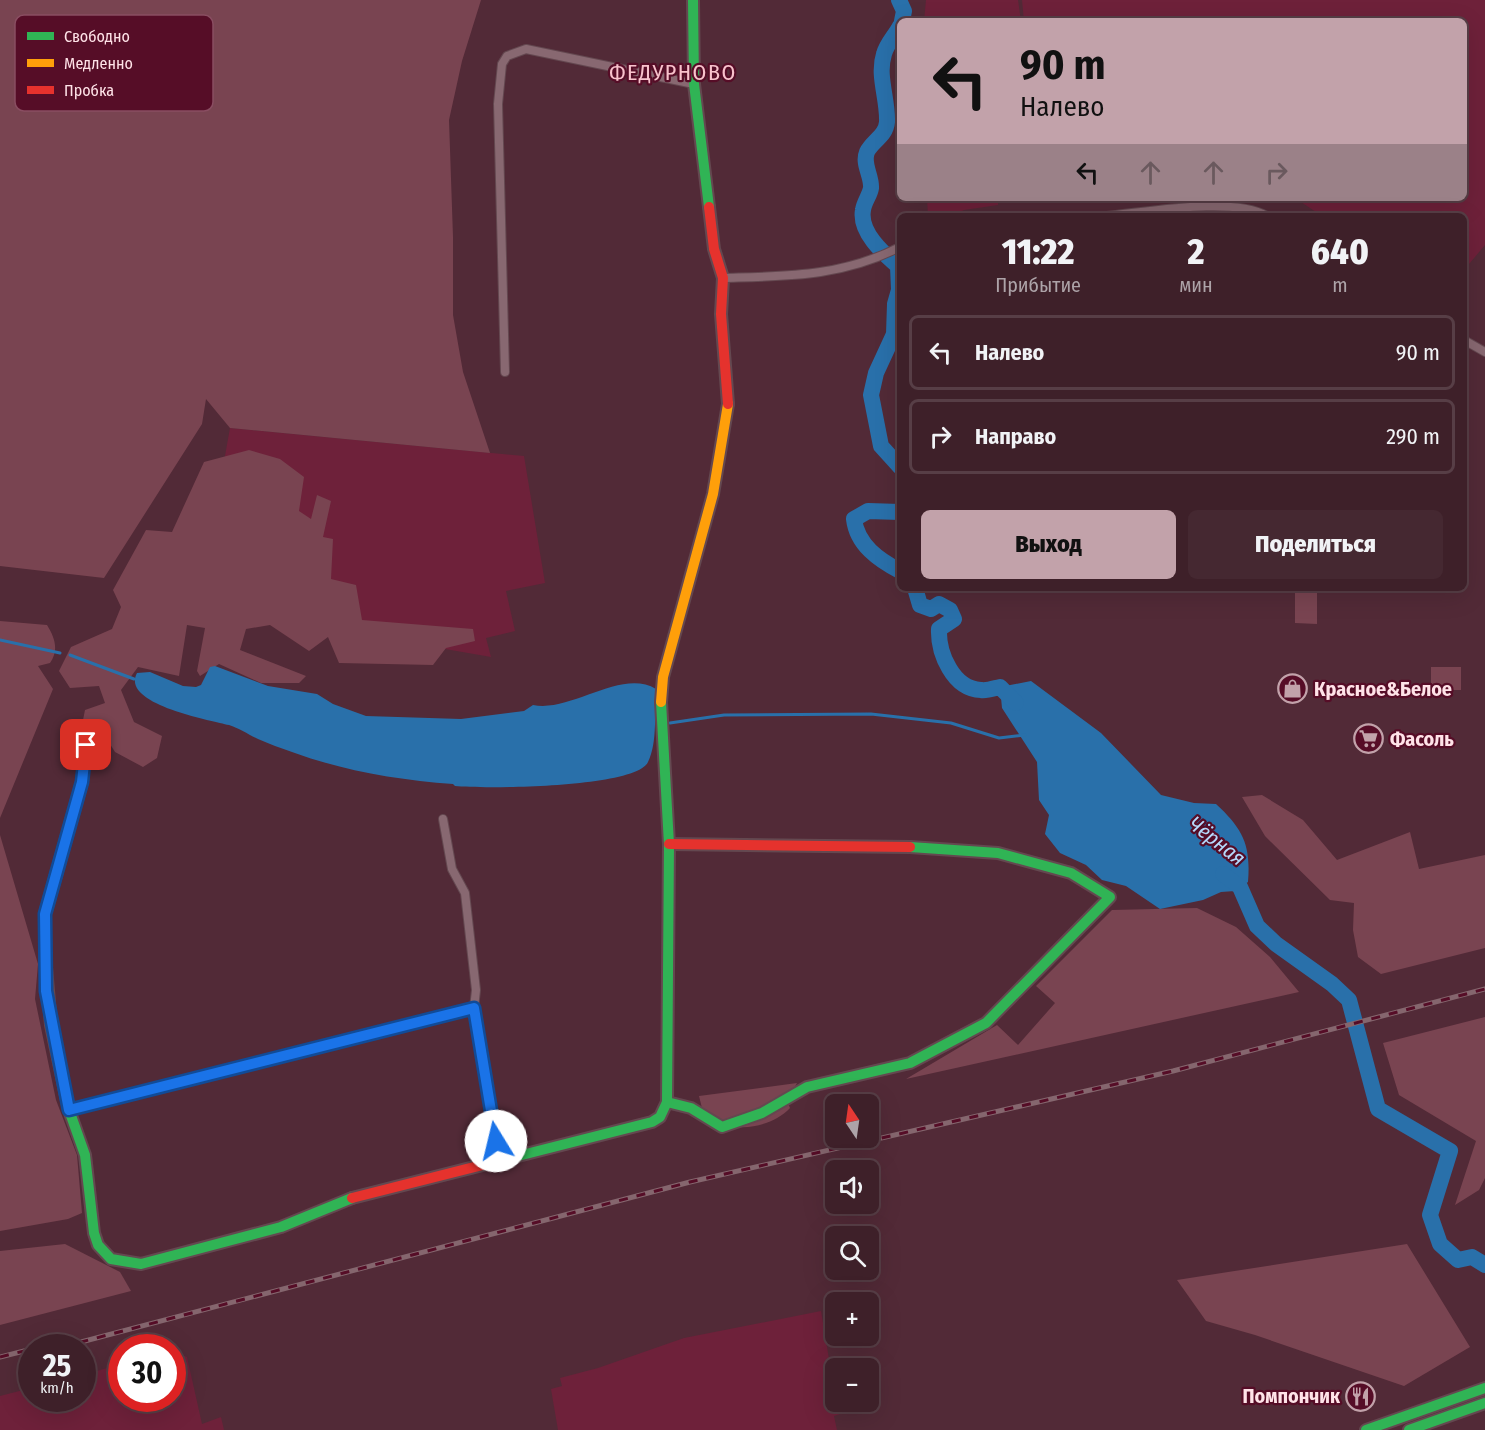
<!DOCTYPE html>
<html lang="ru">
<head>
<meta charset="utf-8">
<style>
	body { margin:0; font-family:"Fira Sans Condensed",sans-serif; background:#452831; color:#f1f3f6; height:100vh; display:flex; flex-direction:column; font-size:22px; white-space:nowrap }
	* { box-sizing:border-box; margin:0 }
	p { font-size:20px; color:#ada3a8 }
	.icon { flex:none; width:33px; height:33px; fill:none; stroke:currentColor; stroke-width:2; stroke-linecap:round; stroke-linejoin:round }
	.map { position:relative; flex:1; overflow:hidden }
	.details { position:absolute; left:897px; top:213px; width:570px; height:378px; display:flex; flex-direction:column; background:#3e2029; border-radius:9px; box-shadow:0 6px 24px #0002,0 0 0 2px #573e46 }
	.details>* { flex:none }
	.hud { position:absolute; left:897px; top:18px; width:570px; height:183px; border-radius:9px; box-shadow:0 6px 24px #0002,0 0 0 2px #573e46; background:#c2a2aa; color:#111; overflow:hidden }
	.needle { width:39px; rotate:347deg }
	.controls { position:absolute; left:825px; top:1094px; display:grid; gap:12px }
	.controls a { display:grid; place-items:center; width:54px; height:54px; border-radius:9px; background:#3e2029; box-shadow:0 6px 24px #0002,0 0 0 2px #573e46; font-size:30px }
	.speed { position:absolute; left:18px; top:1334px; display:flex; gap:12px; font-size:30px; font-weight:700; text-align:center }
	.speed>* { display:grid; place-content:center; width:78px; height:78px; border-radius:50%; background:#3e2029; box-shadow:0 6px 24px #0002,0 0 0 2px #573e46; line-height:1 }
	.speed small { font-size:15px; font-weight:400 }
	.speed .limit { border:9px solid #d22; background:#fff; color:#111 }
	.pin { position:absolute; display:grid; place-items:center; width:51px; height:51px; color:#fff; margin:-26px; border-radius:12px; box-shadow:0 3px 9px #0006 }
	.me { position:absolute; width:66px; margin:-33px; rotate:351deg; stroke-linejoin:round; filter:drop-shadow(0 0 4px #0008) }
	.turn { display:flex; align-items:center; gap:21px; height:126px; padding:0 24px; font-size:27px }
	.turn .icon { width:78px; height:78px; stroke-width:2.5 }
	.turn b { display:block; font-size:42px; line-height:51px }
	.lanes { display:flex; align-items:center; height:57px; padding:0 24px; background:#0003; justify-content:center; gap:30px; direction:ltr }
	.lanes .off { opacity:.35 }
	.eta { display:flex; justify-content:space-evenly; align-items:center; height:102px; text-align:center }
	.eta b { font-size:36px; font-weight:800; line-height:42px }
	.action { display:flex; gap:12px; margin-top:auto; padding:12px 24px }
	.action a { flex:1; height:69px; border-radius:9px; background:#c2a2aa; color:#111; font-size:24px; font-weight:800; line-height:69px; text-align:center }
	.action a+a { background:#452831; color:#f1f3f6 }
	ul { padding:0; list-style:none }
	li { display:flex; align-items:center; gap:18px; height:75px; margin:0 12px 9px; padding:0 12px; border:3px solid #573e46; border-radius:9px }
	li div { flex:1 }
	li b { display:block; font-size:22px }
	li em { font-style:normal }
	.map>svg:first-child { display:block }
	.built { fill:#6e213a }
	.green { fill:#794451 }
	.water { fill:#2970aa }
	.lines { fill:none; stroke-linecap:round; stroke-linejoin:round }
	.stream { stroke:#2970aa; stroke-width:3 }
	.river { stroke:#2970aa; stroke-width:16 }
	.street-casing { stroke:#644850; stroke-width:10 }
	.fast-casing { stroke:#644850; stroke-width:14 }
	.slow-casing { stroke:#644850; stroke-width:14 }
	.jam-casing { stroke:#644850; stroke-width:14 }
	.street { stroke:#886871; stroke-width:8 }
	.fast { stroke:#30b455; stroke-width:10 }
	.slow { stroke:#ff9f0a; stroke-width:10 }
	.jam { stroke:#e5322d; stroke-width:10 }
	.rail-casing { stroke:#85666e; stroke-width:5 }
	.rail { stroke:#560d27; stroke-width:3; stroke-dasharray:9; stroke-linecap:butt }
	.route-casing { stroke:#114b97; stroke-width:15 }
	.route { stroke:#1a73e8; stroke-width:10 }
	.labels { text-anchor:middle; stroke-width:4.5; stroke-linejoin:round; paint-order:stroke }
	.poi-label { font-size:20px; font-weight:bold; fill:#ffe3e8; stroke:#560d27; text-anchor:start }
	.water-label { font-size:21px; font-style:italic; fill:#b5dafc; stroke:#560d27 }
	.quarter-label { font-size:22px; letter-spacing:1.5px; fill:#f8c2cc; stroke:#560d27 }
	.key { fill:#560d27; stroke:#894d61; stroke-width:1.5 }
	.key-label { font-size:16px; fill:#ffe3e8 }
</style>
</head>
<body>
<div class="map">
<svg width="1485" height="1430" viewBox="0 0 1485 1430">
	<rect width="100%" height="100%" fill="#522a37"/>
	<g class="built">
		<path d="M926,0H1018L1021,21H924Z"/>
		<path d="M1022,0H1485V245L1464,270V216H1322L1301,202L1305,198H1464V21H1024Z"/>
		<path d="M927,198H998V205L964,210L953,215L928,216Z"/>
		<path d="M230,428L524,456L545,583L506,591L515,631L486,638L491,657L198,606Z"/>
		<path d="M821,1311L836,1401L840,1414L834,1416L837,1430H558L551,1389L562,1386L560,1378L598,1368L684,1338Z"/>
		<path d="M173,1351L187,1357L202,1424L221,1417L224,1430H0V1396L31,1388L32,1398H82L83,1375L121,1364L122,1398H172Z"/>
	</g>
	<g class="green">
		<path d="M0,0H481L462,61L449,120L453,237V315L463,372L490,453L230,428L206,399L202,424L104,578L0,566Z"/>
		<path d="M249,450L280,459L304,477L299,511L311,519L317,495L331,501L323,537L333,539L331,579L356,585L362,620L473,629L475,641L446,648L433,665L339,663L328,637L309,651L270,625L246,629L240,650L306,676L299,683H261L219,664L200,676L197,671L205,628L187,625L179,676L138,667L121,690L134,722L162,736L157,758L143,767L115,752L105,736L82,725L85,710L105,703L99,686L70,688L59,671L71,647L112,629L121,607L113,590L146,530L172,532L204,462Z"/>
		<path d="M1295,588H1317V624L1295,623Z"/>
		<path d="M0,621L47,625C55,638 59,650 50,663L38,666L53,689L0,818Z"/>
		<rect x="1431" y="667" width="30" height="23"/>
		<path d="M1262,795L1303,820L1337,860L1410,832L1419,869L1485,855V948L1381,974L1358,957L1353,930L1354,903L1330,900L1265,836L1242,797Z"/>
		<path d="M0,835L38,964L35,999L56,1100L77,1155L82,1213L68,1219L0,1231Z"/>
		<path d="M1197,908L1236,927L1270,957L1299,992L906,1079L997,1025L1018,1045L1055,1003L1036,986L1112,910Z"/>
		<path d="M1485,1017V1178L1479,1190L1455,1205L1476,1141L1399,1095L1383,1043Z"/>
		<path d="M797,1083L787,1101L790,1108C775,1124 744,1133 722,1123C715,1120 709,1113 702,1108L699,1096Z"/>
		<path d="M65,1244L120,1272L131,1291L0,1325V1251Z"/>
		<path d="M1407,1244L1470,1347L1404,1386L1255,1335L1206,1321L1177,1280Z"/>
	</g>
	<g class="water">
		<path d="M215,666L268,686L317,694L333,704L366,716L461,719L524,711L533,705C571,713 621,668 656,689C654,711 658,742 648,762C636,788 485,789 455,786L453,784C398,780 344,771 292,752C281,748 269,744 258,739C249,735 239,728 229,725C210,720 120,704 137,673L150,672L183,686L196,687L201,685L210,667Z"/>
		<path d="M1031,681L1101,733L1161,795L1194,803L1216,804C1243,829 1251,845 1248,882L1235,891L1221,892L1203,900L1160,909L1126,886L1102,880L1086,865L1060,853L1045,834L1049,815L1039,800L1037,762L1002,708L1000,687Z"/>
	</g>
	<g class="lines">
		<g class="stream">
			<path d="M0,640L60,653"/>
			<path d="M70,655L134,679"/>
			<path d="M670,723L724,715L871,714L951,723L999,738L1025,735"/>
		</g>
		<g class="river">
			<path d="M899,0L904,11L902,21"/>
			<path d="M900,26C895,36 887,43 884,54C877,76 888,99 887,122C886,136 872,141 867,152C862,164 872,176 871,188C870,195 864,202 863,210C859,232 883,253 898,266L899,290L895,304L894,334L876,373L871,395L881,446L900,467"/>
			<path d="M900,512L868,511L854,519C857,545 879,560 900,571"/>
			<path d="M915,588L920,605L931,609L939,604L950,610L954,619L939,629C938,653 953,689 981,690C987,691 995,688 1000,687L1016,703"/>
			<path d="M1223,874L1240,887L1257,926L1276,944L1332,984L1349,1000L1378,1109L1450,1151L1430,1215L1440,1244L1458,1260L1472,1257L1485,1265"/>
		</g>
		<defs>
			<g id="street">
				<path d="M1107,216C1149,212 1232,196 1267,216"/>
				<path d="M723,278C787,276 841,277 900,247"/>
				<path d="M1464,340L1485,352"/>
				<path d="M505,372L498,104L502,64L507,56L526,49L694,84"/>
				<path d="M443,819L452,869L465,893L476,990L474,1008"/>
				<path d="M69,1110L474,1008L500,1161"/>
			</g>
			<g id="fast">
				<path d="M693,0L694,84L709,207"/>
				<path d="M86,745L82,782L45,914V956L51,1025L69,1110L85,1155L94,1233L98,1245L111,1259L141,1264L281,1227L352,1198"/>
				<path d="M667,1102L691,1108L722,1127L762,1113L807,1087L910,1063L986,1023L1110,897L1071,873L998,853L910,847"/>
				<path d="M514,1157L652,1122L660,1117L667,1102L669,844L661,702"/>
				<path d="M1366,1430L1485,1388"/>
				<path d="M1409,1430L1485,1403"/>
			</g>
			<path id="slow" d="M661,702L663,677L713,494L728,404"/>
			<g id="jam">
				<path d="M709,207L714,249L723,278L721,314L728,404"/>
				<path d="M669,844L910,847"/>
				<path d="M352,1198L514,1157"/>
			</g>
		</defs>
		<use href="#street" class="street-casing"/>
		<use href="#fast" class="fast-casing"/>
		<use href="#slow" class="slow-casing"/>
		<use href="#jam" class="jam-casing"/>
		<use href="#street" class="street"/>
		<use href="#fast" class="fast"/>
		<use href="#slow" class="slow"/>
		<use href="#jam" class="jam"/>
		<defs>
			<g id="rail">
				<path d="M38,1347L71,1338"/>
				<path d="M62,1347L690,1182L1173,1071L1485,989"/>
				<path d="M0,1357L32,1349"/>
			</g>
		</defs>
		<use href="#rail" class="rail-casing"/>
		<use href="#rail" class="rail"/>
	</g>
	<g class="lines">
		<defs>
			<path id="route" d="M86,745L82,782L45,914L46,991L69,1110L474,1008L496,1141"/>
		</defs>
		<use href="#route" class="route-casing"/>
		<use href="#route" class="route"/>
	</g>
	<defs>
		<symbol id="shop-ring" viewBox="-11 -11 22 22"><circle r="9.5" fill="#560d27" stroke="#c2a2aa" stroke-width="1.5"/><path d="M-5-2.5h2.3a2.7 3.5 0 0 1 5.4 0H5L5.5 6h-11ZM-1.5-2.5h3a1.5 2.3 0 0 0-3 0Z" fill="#c2a2aa"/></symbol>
		<symbol id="supermarket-ring" viewBox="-11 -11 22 22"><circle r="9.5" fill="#560d27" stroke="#c2a2aa" stroke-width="1.5"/><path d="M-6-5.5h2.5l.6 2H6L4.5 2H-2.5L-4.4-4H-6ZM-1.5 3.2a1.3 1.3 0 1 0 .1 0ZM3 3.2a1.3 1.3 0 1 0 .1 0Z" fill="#c2a2aa"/></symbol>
		<symbol id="restaurant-ring" viewBox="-11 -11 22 22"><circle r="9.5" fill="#560d27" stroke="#c2a2aa" stroke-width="1.5"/><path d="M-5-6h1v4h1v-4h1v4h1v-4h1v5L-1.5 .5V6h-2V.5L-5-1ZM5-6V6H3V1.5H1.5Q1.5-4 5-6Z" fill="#c2a2aa"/></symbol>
	</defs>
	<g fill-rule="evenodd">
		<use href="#shop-ring" x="1276" y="672" width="33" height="33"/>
		<use href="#supermarket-ring" x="1352" y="722" width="33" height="33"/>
		<use href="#restaurant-ring" x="1344" y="1380" width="33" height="33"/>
	</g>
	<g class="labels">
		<g class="poi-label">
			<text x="1314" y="696">Красное&amp;Белое</text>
			<text x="1390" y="746">Фасоль</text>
			<text x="1340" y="1403" text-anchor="end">Помпончик</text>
		</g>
		<g class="water-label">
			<text transform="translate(1217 841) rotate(38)" y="7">Чёрная</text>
		</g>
		<g class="quarter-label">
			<text x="673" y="80">ФЕДУРНОВО</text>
		</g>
	</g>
	<rect x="15" y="15" width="198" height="96" rx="9" class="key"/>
	<rect x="27" y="32" width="27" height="8" fill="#30b455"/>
	<rect x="27" y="59" width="27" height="8" fill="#ff9f0a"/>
	<rect x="27" y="86" width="27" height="8" fill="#e5322d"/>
	<g class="key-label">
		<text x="64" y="42">Свободно</text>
		<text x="64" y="69">Медленно</text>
		<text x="64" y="96">Пробка</text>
	</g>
</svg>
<div class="controls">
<a><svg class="needle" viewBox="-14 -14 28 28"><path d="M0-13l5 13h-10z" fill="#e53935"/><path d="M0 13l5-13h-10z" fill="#ada3a8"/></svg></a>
<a><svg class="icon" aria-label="sound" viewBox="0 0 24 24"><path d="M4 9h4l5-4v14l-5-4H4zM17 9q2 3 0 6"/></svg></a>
<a><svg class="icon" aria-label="search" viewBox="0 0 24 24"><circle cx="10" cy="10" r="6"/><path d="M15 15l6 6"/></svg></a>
<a>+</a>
<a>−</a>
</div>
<div class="speed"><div>25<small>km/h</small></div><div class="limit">30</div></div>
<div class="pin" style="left:86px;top:745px;background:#d93025"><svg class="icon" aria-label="arrive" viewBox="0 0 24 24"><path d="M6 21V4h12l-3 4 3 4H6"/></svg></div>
<svg class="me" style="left:496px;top:1141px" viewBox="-20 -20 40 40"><circle r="19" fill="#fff"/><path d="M0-13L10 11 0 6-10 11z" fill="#1a73e8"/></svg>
<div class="hud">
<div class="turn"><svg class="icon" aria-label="left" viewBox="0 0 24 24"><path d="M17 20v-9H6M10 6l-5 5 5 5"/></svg><div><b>90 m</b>Налево</div></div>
<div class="lanes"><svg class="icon" aria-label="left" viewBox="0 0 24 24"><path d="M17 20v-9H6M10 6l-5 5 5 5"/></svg><svg class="icon off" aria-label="ahead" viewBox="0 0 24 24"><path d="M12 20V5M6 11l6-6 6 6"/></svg><svg class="icon off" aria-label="ahead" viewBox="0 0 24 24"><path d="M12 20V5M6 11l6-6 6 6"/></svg><svg class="icon off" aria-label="right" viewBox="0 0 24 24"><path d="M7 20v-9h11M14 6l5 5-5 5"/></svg></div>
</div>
<section class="details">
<div class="eta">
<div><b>11:22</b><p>Прибытие</p></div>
<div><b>2</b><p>мин</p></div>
<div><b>640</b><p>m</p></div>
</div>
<ul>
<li><svg class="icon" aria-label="left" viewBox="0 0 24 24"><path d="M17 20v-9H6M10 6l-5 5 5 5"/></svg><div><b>Налево</b></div><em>90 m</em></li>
<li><svg class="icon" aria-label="right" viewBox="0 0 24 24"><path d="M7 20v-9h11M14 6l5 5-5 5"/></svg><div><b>Направо</b></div><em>290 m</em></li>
</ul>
<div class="action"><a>Выход</a><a>Поделиться</a></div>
</section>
</div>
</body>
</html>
